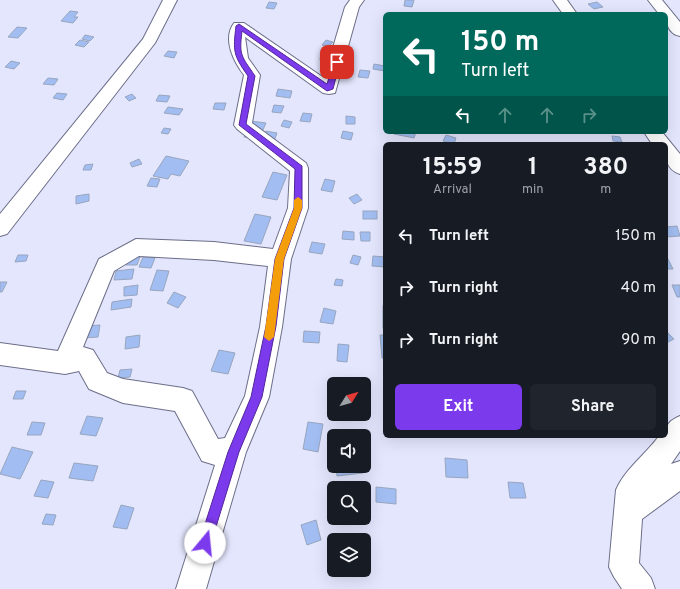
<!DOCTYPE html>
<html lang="en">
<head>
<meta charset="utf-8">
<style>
	body { margin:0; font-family:Overpass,sans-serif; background:#20242c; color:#f1f3f6; height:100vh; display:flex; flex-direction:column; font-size:15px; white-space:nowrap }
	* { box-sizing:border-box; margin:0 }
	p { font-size:13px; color:#9ea1a6 }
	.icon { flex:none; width:22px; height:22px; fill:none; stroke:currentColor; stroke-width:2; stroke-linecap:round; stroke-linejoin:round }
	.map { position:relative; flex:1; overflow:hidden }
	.side { position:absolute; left:383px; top:142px; width:285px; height:296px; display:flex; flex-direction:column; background:#171b24; border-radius:6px; box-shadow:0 4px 16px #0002 }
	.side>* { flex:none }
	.hud { position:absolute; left:383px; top:12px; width:285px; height:122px; border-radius:6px; box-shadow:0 4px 16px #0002; background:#00695c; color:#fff; overflow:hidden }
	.needle { width:26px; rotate:53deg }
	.fabs { position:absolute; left:327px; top:377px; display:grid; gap:8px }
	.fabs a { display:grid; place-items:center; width:44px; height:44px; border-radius:6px; background:#171b24; box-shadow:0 4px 16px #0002; font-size:20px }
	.pin { position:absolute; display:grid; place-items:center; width:34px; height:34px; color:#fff; margin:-17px; border-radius:8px; box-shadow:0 2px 6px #0006 }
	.me { position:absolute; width:44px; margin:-22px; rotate:17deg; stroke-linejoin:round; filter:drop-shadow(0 0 3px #0008) }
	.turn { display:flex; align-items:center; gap:14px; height:84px; padding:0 12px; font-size:18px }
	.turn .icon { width:52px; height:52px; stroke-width:2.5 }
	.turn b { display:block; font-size:28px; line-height:34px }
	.lanes { display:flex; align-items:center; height:38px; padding:0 12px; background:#0003; justify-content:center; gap:20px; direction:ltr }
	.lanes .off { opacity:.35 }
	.eta { display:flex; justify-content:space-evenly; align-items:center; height:68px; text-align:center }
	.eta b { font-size:24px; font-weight:700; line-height:28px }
	.primary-button { display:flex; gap:8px; margin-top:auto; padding:8px 12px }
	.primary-button a { flex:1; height:46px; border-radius:6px; background:#7c3aed; color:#fff; font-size:16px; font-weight:700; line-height:46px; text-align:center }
	.primary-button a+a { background:#20242c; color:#f1f3f6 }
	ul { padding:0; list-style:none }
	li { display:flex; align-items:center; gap:12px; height:52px; padding:0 12px }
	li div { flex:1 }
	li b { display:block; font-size:15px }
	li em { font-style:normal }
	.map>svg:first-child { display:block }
	.building { fill:#a2bdf1; stroke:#98a6bf }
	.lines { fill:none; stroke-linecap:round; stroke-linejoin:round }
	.minor-casing { stroke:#6c6e88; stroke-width:2 }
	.minor { fill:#fff; fill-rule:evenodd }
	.route { fill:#7c3aed; stroke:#51269a }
	.slow { fill:#f59e0b }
</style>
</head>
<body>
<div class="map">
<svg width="680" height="589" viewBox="0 0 680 589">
	<rect width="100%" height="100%" fill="#e3e6fd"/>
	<g class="building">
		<path d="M405,0H414L412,7L404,6Z"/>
		<path d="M269,2L277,3L274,9L266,8Z"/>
		<path d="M597,2L603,7L594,9L588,4Z"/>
		<path d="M70,11L78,12L74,17H78L73,23L61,21Z"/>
		<path d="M17,27L27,28L18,38L8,37Z"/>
		<path d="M85,35L94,37L90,41L82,39Z"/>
		<path d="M80,40L89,42L84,47L75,45Z"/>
		<path d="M326,40L333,42L328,47L322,45Z"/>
		<path d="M168,51L177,52L174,58L164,56Z"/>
		<path d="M321,54L329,55L327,60H320Z"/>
		<path d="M11,61L20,63L14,69L5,67Z"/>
		<path d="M374,64L385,66V71L373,69Z"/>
		<path d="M360,70L370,71L368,78L358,77Z"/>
		<path d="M48,78L58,79L54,85L43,84Z"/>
		<path d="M278,89L292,91L290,98L276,96Z"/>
		<path d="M57,93L67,94L63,100L53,98Z"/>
		<path d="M132,94L136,98L129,101L125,97Z"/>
		<path d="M159,95L170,96L167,102L156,101Z"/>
		<path d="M215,103H226L224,110L213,109Z"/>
		<path d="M274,105L284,106L281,113L272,112Z"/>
		<path d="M168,107L183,109L179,115L164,113Z"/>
		<path d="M303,113L312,114L310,122L300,121Z"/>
		<path d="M346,116L355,117V124H346Z"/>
		<path d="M284,120L292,122L289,128L281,126Z"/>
		<path d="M251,121L266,123L259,139L244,137Z"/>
		<path d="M164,128L171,129L168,134L161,133Z"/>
		<path d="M266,131L277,133L273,144L262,142Z"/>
		<path d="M343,131L353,133L351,140L341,138Z"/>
		<path d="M394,132H416L414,138L394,134Z"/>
		<path d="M446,135L456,138L454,144L443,141Z"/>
		<path d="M612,136L620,137L622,142L613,141Z"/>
		<path d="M166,156L189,161L180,176L171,174L168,179L153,176Z"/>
		<path d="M139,159L142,164L132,167L130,163Z"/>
		<path d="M93,164L91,170H83L85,165Z"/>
		<path d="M273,172L287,175L277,200L262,197Z"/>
		<path d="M151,178L160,179L157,187L147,186Z"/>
		<path d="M325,179L335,181L332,192L321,190Z"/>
		<path d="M89,194V201L76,204V196Z"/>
		<path d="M357,194L362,200L354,204L349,198Z"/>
		<rect x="363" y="211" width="14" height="8"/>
		<path d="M255,214L271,217L261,244L244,241Z"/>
		<path d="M677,226L680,236L666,237V227Z"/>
		<path d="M343,231L354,232V240L342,239Z"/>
		<path d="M360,232H370V241H361Z"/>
		<path d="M312,242L325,244L322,254L309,252Z"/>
		<path d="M130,254H141L137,265H126Z"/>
		<path d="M18,255H28L26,261L15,262Z"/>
		<path d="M353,255L361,257L358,265L350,263Z"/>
		<path d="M373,256L385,257V267L372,266Z"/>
		<path d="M143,257L155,258L151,268L139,267Z"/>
		<path d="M666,259H668L673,269H666Z"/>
		<path d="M134,269L132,279L114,280L116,271Z"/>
		<path d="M157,270L169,271L163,291L150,290Z"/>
		<path d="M336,279L343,280L342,286L334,285Z"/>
		<path d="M0,282H7L2,292H0Z"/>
		<path d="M138,285L137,295L124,296V287Z"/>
		<path d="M672,285H680V297H677Z"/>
		<path d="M174,292L186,297L178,308L167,303Z"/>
		<path d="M132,299L131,307L111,310L112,302Z"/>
		<rect x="383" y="306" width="2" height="22"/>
		<path d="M324,308L336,311L333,324L320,322Z"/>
		<path d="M100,325L98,337L83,338L86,326Z"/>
		<path d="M304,331L320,332L319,343L303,342Z"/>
		<path d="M666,331L674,339L666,343Z"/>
		<path d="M140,335L139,347L125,349L126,337Z"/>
		<path d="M380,335H385V358H382Z"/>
		<path d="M338,344L349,345L347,362L337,361Z"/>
		<path d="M219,350L235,353L228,374L211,371Z"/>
		<path d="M132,369L130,377L118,378L120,370Z"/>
		<path d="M16,391H26L23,399H13Z"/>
		<path d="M87,416L103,418L96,436L80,434Z"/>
		<path d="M32,422L45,423L41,435H27Z"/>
		<path d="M308,422L323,424L318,452L303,449Z"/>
		<path d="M12,447L33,452L20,479L0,474Z"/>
		<path d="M445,458L467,460L468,478L446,477Z"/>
		<path d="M74,463L98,466L93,481L69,478Z"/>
		<path d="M336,466H362L363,473L337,476Z"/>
		<path d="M41,480L54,482L48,498L34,496Z"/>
		<path d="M508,482L523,483L526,498H510Z"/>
		<path d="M376,487L396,489V504L376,502Z"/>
		<path d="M121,505L134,508L127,529L113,527Z"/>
		<path d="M46,514L56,515L53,525L42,524Z"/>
		<path d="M316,520L321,540L307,545L301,525Z"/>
	</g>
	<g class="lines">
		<defs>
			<g id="minor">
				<path d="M163,0H177L155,43L7,234L0,236V214L143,39Z"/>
				<path d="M350,0H364L359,7L335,93L329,94L323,93L245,37L248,58L260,75L252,123L306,163L308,168V208L291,259L282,327L269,397L246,452L206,589H176L215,465L202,461L175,411L123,403L89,389L79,371L65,374L0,365V343L58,351L99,259L136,239L214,242L273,249L288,208L290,171L237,129L234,125L244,75C234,62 222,39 234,23H244L324,78L345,7ZM139,256L214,260L268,266L260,327L245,396L225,438L218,439L192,391L183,388L123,379L107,373L93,350L83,347L114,271Z"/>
				<path d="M553,0H567L577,14H563Z"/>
				<path d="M648,0H662L680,22V36C669,34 666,24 666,14H659Z"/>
				<path d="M644,132H662L680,154V174C665,169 666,157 666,144H652Z"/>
				<path d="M680,416V451L671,464L680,461V491L642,519L639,563L651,578L655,589H622L614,577L609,567L616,490C625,469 646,454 659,436H666C666,424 669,421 680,416Z"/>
			</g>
		</defs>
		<use href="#minor" class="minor-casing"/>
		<use href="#minor" class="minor"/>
	</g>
	<path class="route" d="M239,24L327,84L334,62L337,60L340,62L333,89L327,91L242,31C239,56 241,55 255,76L246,124L302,166V208L284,259L276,326L262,397L239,452L211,543L209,547L205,549L201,547L199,543L228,452L251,397L266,326L275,259L294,208L295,169L239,125L248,76C233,55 233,51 236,26Z"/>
	<path class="slow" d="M298,197L302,200V208L284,259L274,337L269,341L264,337L275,259L294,208V200Z"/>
</svg>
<div class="fabs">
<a><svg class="needle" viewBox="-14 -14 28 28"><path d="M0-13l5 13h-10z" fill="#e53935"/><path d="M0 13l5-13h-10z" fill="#9ea1a6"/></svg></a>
<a><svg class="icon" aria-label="sound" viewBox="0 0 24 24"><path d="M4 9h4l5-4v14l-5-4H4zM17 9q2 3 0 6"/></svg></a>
<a><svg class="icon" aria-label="search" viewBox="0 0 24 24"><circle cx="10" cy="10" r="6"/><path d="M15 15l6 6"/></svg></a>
<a><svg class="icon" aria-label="layers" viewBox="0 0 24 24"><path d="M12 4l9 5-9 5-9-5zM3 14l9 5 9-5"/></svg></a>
</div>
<div class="pin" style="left:337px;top:62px;background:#d93025"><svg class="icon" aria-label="arrive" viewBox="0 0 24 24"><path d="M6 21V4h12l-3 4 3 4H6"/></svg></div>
<svg class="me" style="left:205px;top:543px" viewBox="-20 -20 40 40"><circle r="19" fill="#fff"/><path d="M0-13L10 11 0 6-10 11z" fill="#7c3aed"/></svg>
<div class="hud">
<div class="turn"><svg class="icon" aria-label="left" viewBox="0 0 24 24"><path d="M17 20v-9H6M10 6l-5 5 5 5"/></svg><div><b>150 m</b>Turn left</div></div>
<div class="lanes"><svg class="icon" aria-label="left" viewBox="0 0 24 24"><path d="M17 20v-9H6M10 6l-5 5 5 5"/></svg><svg class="icon off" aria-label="ahead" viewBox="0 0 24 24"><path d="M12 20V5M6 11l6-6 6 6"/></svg><svg class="icon off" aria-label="ahead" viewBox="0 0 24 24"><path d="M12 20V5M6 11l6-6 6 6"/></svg><svg class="icon off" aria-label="right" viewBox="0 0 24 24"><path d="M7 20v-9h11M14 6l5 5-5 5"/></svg></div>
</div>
<section class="side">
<div class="eta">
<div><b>15:59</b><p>Arrival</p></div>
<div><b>1</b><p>min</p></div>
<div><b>380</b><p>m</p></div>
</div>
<ul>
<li><svg class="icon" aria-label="left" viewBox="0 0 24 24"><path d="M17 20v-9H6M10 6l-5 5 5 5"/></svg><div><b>Turn left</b></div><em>150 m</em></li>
<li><svg class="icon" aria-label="right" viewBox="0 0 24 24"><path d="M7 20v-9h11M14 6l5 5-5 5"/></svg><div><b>Turn right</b></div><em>40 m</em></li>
<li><svg class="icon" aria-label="right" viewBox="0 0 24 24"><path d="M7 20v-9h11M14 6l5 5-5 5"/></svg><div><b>Turn right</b></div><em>90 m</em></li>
</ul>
<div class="primary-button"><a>Exit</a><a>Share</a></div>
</section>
</div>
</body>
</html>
